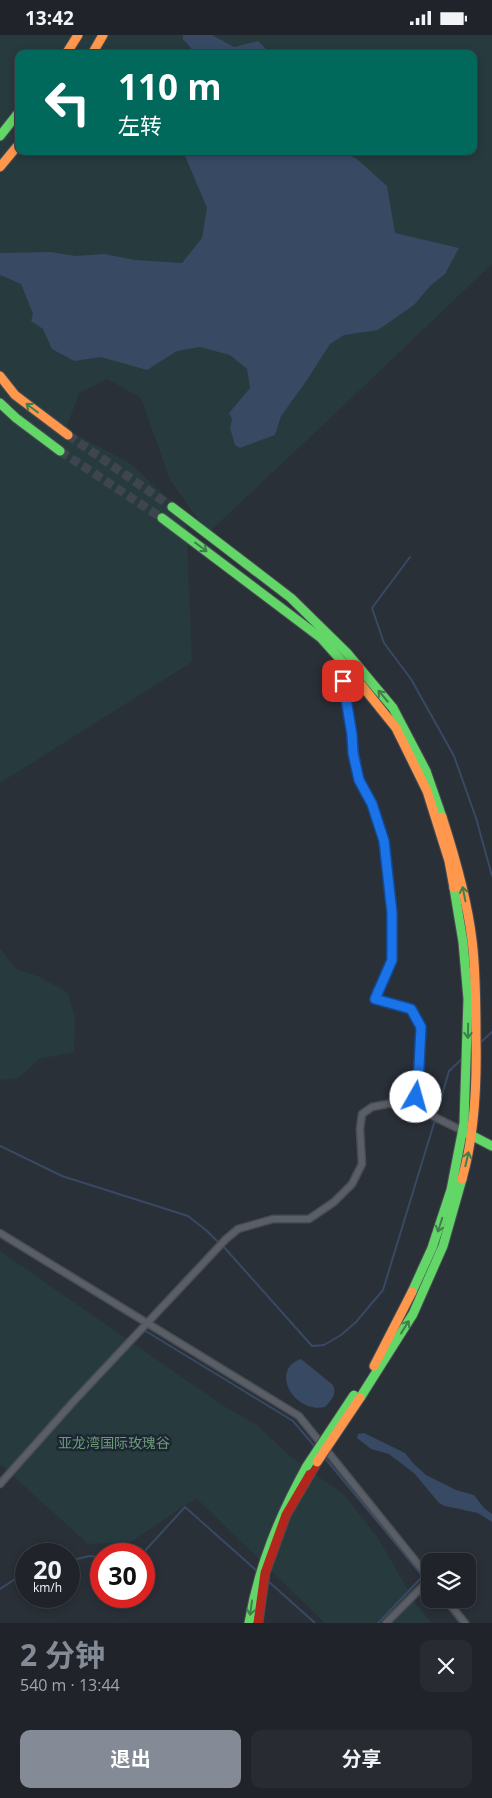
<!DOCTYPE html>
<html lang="zh">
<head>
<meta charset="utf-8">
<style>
	body { margin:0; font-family:"Open Sans","Noto Sans SC",sans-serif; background:#282c32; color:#f1f3f6; height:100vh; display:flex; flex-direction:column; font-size:19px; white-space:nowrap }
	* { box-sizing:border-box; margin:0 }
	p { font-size:16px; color:#a2a4a8 }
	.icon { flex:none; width:28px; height:28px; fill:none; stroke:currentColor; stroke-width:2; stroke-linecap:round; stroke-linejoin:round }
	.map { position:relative; height:1588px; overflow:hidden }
	.panel { display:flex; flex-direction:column; background:#20242a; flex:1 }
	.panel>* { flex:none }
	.banner { position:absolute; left:15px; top:15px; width:462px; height:105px; border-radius:10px; box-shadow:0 2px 8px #0003,0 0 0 1px #3d4147; background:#00695c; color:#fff; overflow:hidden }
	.controls { position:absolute; left:421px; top:1518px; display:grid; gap:10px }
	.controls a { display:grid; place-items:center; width:55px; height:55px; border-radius:10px; background:#20242a; box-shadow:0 2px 8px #0003,0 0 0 1px #3d4147; font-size:25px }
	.speed { position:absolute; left:15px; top:1508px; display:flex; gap:10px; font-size:25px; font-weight:700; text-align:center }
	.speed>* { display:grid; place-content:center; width:65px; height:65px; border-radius:50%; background:#20242a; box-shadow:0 2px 8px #0003,0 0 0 1px #3d4147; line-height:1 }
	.speed small { font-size:12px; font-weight:400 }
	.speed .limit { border:8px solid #d22; background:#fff; color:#111 }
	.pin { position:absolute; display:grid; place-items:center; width:42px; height:42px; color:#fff; margin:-21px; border-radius:10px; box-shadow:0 2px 8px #0006 }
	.me { position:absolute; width:55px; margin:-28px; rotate:7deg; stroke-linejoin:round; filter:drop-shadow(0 0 4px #0008) }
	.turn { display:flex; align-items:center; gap:18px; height:105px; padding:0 20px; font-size:22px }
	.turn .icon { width:65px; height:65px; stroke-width:2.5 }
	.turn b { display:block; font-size:35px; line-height:42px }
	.round { display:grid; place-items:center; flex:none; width:52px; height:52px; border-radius:10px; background:#282c32 }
	.headline { display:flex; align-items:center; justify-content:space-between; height:85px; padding:0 20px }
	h1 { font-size:30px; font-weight:700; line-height:38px; color:#848b96 }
	.cta { display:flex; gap:10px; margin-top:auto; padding:10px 20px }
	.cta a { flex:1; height:58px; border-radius:10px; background:#848b96; color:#fff; font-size:20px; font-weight:700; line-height:58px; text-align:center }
	.cta a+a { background:#282c32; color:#f1f3f6 }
	.status { display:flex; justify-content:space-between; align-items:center; height:35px; padding:0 25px; background:#20242a; direction:ltr }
	.status svg { height:14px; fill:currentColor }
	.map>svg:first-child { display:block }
	.green { fill:#273a3e; fill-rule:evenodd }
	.water { fill:#384963 }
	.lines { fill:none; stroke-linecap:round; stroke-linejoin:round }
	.stream { stroke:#384963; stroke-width:2 }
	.secondary-tunnel { stroke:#3f454e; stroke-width:9; stroke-dasharray:9 4.5; stroke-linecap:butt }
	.street-casing { stroke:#484c53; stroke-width:9 }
	.fast-casing { stroke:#484c53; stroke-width:11 }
	.slow-casing { stroke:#484c53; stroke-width:11 }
	.jam-casing { stroke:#484c53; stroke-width:11 }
	.street { stroke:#5a5e66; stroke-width:6 }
	.fast { stroke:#63d668; stroke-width:9 }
	.slow { stroke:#ff974d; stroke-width:9 }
	.jam { stroke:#b3261e; stroke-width:9 }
	.fast-bridge-casing { stroke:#484c53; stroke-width:11; stroke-linecap:butt }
	.slow-bridge-casing { stroke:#484c53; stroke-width:11; stroke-linecap:butt }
	.fast-bridge { stroke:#63d668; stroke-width:9 }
	.slow-bridge { stroke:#ff974d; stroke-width:9 }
	.oneway { stroke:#407e4e }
	.route-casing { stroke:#114b97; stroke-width:12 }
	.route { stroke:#1a73e8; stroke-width:9 }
	.labels { text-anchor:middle; stroke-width:5; stroke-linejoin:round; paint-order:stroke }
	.park-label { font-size:14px; fill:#6b9a76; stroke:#1d2633 }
</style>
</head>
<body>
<div class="status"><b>13:42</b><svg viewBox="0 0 49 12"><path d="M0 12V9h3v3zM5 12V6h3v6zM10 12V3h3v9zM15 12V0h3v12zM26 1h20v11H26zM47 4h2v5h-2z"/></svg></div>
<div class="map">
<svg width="492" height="1588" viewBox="0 0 492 1588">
	<rect width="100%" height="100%" fill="#2a3038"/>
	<g class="green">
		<path d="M0,0H492V229L322,391L208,498L170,445L141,363L107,344L79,358L66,394L131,429L186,480L192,627L0,748ZM19,19H474V116H19Z"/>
		<path d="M0,913L16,934L40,942L68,958L75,983L74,1017L39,1024L18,1043L0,1045Z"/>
		<path d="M0,1216L222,1370L257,1390L289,1420L345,1461L378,1503L416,1569L432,1588H325L196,1463L131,1507L88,1509L1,1430L0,1431Z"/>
	</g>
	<g class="water">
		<path d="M183,0H212L234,12L258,6L271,19H195L187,8L183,5Z"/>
		<path d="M183,116H340L357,124L387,151L395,198L459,213L445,239L431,250L414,270L378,295L344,300L330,309L307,345L281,381L275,400L240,413L235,410L230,393L232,384L229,378L250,353L247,334L230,320L200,312L177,316L147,335L101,322L74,326L52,314L43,294L31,286L33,279L21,249L0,240V218L50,217L76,221L104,219L135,225L182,228L202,203L207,173Z"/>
		<path d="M301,1324L333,1350C337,1359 331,1366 325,1372C294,1379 269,1335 301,1324Z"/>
		<path d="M364,1398L405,1418L414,1429L426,1440L456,1455L474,1460L484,1473L492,1479V1487L478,1478L445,1471L439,1468L415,1439L389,1419L371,1414L357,1403L358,1399Z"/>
	</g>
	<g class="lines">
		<g class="stream">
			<path d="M410,522L372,573L384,608L411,644L454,721L476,783L492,841"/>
			<path d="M480,1008L492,997"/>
			<path d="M436,1081L449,1036L463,1023"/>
			<path d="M0,1111L62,1141L188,1181L207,1196L219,1208"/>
			<path d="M223,1211L312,1311L324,1310L341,1300L356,1287L383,1255L435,1085"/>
			<path d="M144,1295L293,1386L316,1413"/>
			<path d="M324,1422L430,1550"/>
			<path d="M142,1519L185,1472L257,1536"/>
			<path d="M69,1526L89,1521L101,1522"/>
			<path d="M268,1546L315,1588"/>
			<path d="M0,1554L26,1537"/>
			<path d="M441,1564L460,1588"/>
			<path d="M378,1588L423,1541"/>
		</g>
		<g class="secondary-tunnel">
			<path d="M68,400L172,472"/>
			<path d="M60,416L162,483"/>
		</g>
		<defs>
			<g id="street">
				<path d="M343,646L359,745L372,769L384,806L392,877V925L375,964L411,974L421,992L418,1051L414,1072"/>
				<path d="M0,1198L299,1381L430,1544L386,1588"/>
				<path d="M0,1449L74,1366L226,1204L238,1194L273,1184H309L334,1167L352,1149L362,1129L360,1094L362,1079L372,1072L387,1069L406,1068L463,1096"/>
				<path d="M446,1564L465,1588"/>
			</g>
			<g id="fast">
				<path d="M0,101L19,77"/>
				<path d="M0,368L16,383L60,416"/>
				<path d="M172,472L291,563L347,618L393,673L426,736L442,782"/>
				<path d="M162,483L321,603L347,632"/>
				<path d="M467,1098L492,1111"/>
				<path d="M412,1257L432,1213L451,1155L464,1088L468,964L463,907L454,853"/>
				<path d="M360,1363L413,1279L443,1211L462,1144"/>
				<path d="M249,1588C259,1530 279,1482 307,1431"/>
			</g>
			<g id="slow">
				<path d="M66,19L78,0"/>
				<path d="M92,19L103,0"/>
				<path d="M0,132L19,109"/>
				<path d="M0,341L15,360L68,400"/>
				<path d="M347,632L396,693L427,756L449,826L454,853"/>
				<path d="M442,782C455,822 467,863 472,905C476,937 476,971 476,1004C477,1051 475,1099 462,1144"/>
				<path d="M374,1331L412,1257"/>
			</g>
			<path id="jam" d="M258,1588L265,1538L286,1480L317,1427"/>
		</defs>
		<use href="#street" class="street-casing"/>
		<use href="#fast" class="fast-casing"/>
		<use href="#slow" class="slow-casing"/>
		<use href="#jam" class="jam-casing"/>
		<use href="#street" class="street"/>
		<use href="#fast" class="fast"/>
		<use href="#slow" class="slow"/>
		<use href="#jam" class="jam"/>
		<defs>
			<path id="fast-bridge" d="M307,1431L354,1360"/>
			<path id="slow-bridge" d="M317,1427L360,1363"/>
		</defs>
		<use href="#fast-bridge" class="fast-bridge-casing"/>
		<use href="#slow-bridge" class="slow-bridge-casing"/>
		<use href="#fast-bridge" class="fast-bridge"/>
		<use href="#slow-bridge" class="slow-bridge"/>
	</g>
	<defs><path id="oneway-shaft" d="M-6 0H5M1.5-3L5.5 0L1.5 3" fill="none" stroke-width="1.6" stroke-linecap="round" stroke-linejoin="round" transform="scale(1.25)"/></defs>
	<g class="oneway">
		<use href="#oneway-shaft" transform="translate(32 373) rotate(-143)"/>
		<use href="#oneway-shaft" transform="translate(201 512) rotate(37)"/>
		<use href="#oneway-shaft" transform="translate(383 661) rotate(-130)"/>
		<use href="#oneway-shaft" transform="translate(464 859) rotate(-101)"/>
		<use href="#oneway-shaft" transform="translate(468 996) rotate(91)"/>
		<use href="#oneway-shaft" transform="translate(467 1124) rotate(-77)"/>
		<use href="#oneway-shaft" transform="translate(440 1190) rotate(108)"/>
		<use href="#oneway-shaft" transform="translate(405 1292) rotate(-58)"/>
		<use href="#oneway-shaft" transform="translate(251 1573) rotate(98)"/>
	</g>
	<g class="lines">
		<defs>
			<path id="route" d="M343,646L352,700L353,718L359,745L372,769L384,806L392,878V925L375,964L411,974L421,992L418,1051L416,1062"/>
		</defs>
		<use href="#route" class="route-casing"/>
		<use href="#route" class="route"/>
	</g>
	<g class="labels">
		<g class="park-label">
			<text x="114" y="1413">亚龙湾国际玫瑰谷</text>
		</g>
	</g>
</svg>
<div class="controls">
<a><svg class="icon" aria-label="layers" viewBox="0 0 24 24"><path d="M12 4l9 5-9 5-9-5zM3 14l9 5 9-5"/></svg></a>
</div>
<div class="speed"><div>20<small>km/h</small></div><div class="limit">30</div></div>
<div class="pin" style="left:343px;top:646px;background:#d93025"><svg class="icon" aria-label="arrive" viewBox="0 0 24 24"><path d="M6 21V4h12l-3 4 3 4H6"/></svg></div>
<svg class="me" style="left:416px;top:1062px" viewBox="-20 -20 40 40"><circle r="19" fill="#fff"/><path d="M0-13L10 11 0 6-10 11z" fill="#1a73e8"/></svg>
<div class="banner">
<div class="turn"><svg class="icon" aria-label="left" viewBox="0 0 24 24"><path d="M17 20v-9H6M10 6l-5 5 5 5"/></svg><div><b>110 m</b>左转</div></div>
</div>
</div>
<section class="panel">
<div class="headline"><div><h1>2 分钟</h1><p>540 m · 13:44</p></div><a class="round"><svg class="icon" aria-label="close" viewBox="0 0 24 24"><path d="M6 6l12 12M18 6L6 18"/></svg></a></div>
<div class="cta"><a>退出</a><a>分享</a></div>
</section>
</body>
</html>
